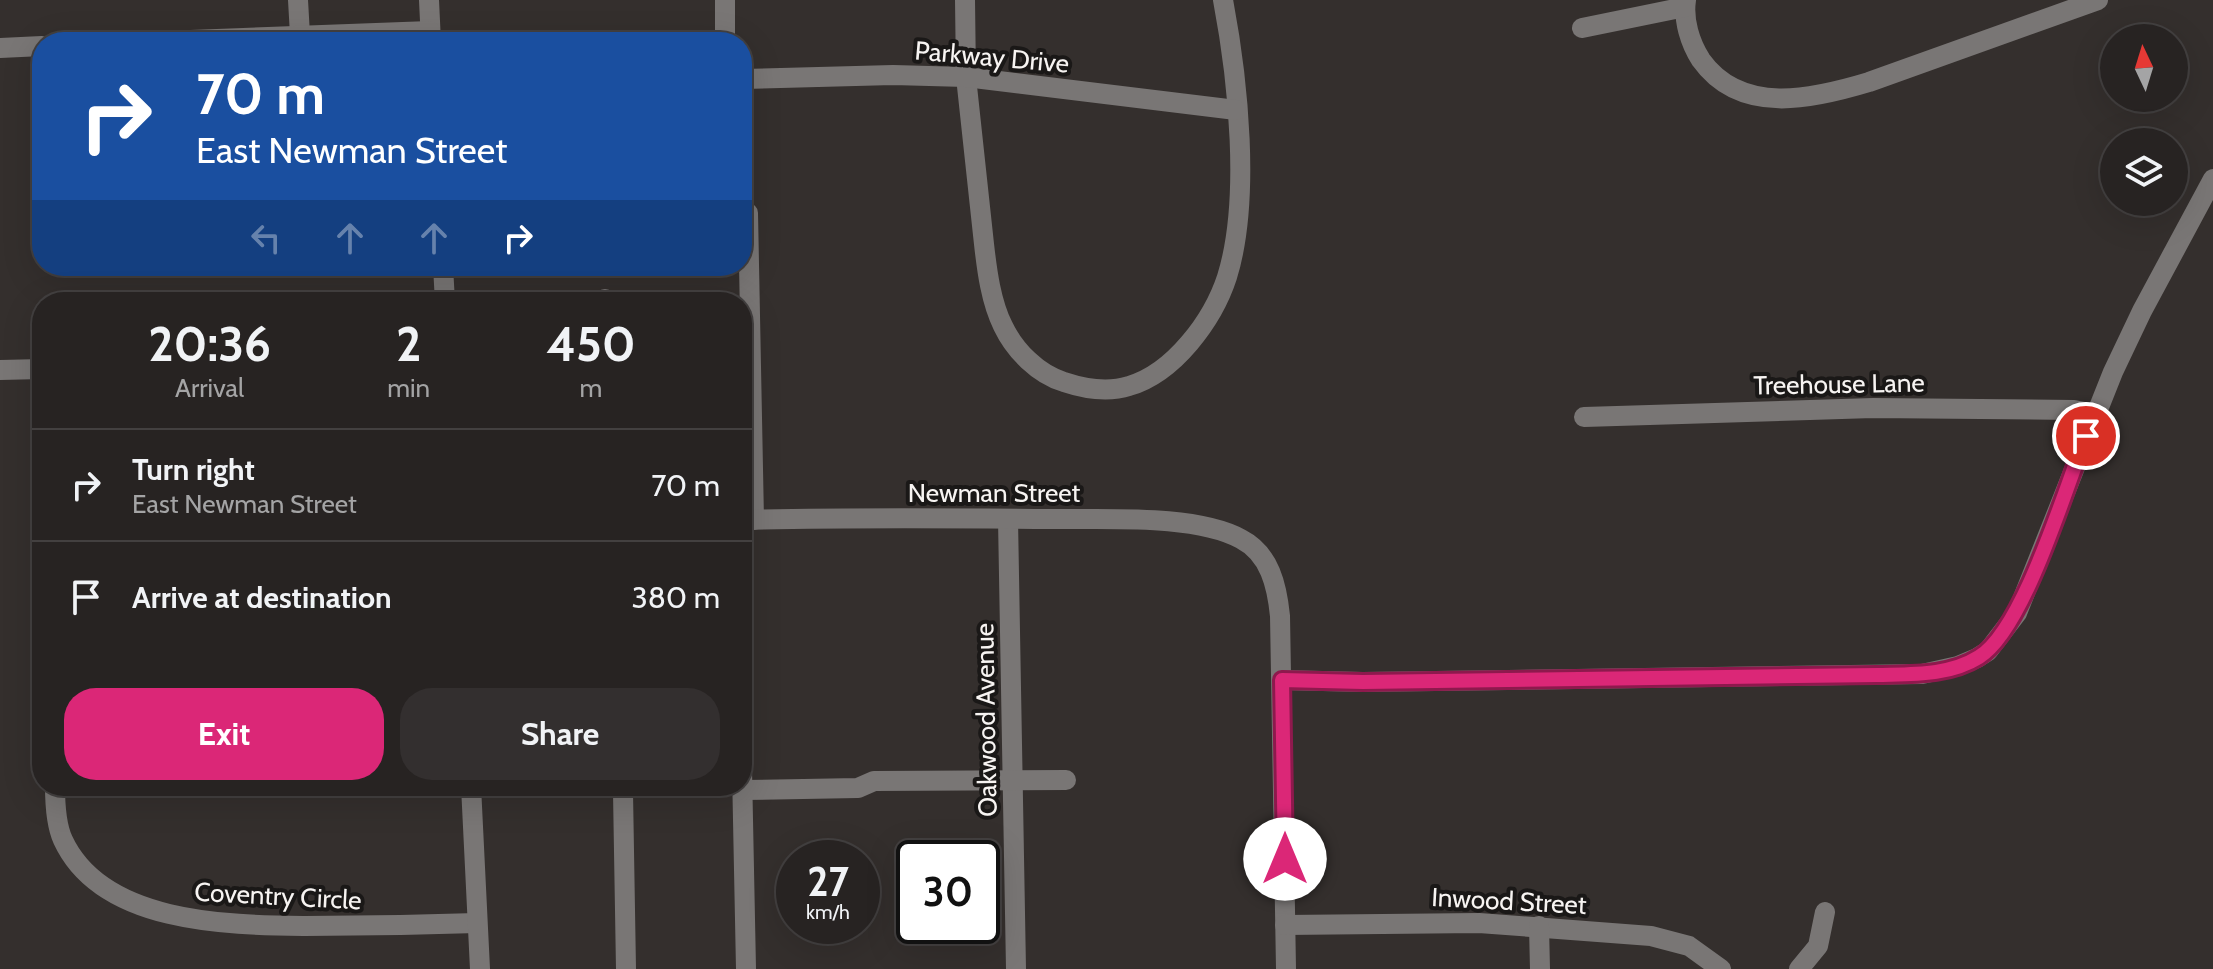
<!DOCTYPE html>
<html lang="en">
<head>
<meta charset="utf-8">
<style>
	body { margin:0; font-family:Cabin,sans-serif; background:#332f2f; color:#f1f3f6; height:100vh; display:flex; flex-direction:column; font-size:30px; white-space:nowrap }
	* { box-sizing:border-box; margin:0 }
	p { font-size:26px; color:#a4a4a5 }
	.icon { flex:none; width:44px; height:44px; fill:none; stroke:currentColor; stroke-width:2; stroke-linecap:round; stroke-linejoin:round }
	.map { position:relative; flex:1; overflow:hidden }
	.side { position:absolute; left:32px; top:292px; width:720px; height:504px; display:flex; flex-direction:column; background:#272322; border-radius:32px; box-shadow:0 8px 32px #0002,0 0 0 2px #434040 }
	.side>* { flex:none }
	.top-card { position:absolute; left:32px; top:32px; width:720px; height:244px; border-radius:32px; box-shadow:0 8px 32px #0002,0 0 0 2px #434040; background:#1a4fa0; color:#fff; overflow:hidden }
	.needle { width:52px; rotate:356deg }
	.fabs { position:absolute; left:2100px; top:24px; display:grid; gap:16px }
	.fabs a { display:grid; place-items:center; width:88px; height:88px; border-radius:50%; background:#272322; box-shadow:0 8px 32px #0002,0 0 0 2px #434040; font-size:40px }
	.speed { position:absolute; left:776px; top:840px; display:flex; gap:16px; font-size:40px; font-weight:700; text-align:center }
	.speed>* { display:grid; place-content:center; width:104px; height:104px; border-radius:50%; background:#272322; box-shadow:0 8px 32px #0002,0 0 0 2px #434040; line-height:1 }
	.speed small { font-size:20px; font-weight:400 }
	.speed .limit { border:4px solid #111; border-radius:12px; background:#fff; color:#111 }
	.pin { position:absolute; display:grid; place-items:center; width:68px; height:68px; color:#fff; margin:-34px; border:4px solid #fff; border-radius:50%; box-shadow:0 2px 8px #0007 }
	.me { position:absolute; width:88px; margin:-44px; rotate:0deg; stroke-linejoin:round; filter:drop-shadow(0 0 6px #0008) }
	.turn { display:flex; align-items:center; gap:28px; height:168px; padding:0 32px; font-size:36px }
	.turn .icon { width:104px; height:104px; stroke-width:2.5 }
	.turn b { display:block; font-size:56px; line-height:68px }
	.lanes { display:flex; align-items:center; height:76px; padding:0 32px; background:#0003; justify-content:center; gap:40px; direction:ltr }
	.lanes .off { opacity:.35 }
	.eta { display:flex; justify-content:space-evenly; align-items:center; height:136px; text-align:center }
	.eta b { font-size:48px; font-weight:800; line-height:56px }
	.primary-button { display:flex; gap:16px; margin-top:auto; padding:16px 32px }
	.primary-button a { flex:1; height:92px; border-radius:32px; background:#db2777; color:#fff; font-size:32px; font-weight:800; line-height:92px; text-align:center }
	.primary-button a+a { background:#332f2f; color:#f1f3f6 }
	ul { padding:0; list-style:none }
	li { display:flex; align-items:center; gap:24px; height:112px; padding:0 32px; border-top:2px solid #434040 }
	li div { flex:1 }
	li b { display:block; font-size:30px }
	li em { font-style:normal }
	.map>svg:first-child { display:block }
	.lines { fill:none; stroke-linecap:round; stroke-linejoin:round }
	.minor { stroke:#797675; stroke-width:20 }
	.route-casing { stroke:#8e194d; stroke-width:20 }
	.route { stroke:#db2777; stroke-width:14 }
	.labels { text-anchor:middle; stroke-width:8; stroke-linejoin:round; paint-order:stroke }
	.street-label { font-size:26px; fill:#f7f4f2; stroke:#1a1817 }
</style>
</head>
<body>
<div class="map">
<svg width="2213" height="969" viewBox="0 0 2213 969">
	<rect width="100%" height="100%" fill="#342f2d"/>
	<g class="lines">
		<g class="minor">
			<path d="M298,0L300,35"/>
			<path d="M429,0L431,42"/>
			<path d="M725,0V42"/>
			<path d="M965,0L966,77L984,244C987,271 991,302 1003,326C1015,351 1038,374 1064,382C1085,389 1107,393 1129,386C1174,373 1213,320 1227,277C1251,200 1238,79 1223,0"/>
			<path d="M1686,0C1683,20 1690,43 1701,60C1741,116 1813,99 1869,82L2098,0"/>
			<path d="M1582,28L1685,7"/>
			<path d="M138,42L430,31"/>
			<path d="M0,48L42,46"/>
			<path d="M742,79L893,75L966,77L1236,110"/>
			<path d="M748,213L754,520"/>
			<path d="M443,266L445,302"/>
			<path d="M605,299V302"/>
			<path d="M0,370L42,369"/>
			<path d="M1584,417L1873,408L2074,410L2095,414"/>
			<path d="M1008,519L1016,969"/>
			<path d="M742,520C846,517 950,518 1054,519C1106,520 1195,514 1241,539C1270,554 1277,586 1280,616L1286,969"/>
			<path d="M1282,680L1363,682L1922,674L1958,666L1977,658L1988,651L2017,613L2113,372L2142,311L2213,179"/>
			<path d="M742,770L746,969"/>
			<path d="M55,786C55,803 56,825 63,840C102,924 228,925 305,926C363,926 420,925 477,923"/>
			<path d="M471,786L480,969"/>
			<path d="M743,790L858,788L874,781L1066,780"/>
			<path d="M623,792L626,969"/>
			<path d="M1285,925L1479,923L1651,936L1689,946L1721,969"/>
			<path d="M1539,926L1540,969"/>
			<path d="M1799,969L1818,946L1825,912"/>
		</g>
	</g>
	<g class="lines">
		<defs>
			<path id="route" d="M1285,859L1282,680L1363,682L1877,675C1911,674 1949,676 1979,657C2024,629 2065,489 2086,436"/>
		</defs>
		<use href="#route" class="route-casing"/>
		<use href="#route" class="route"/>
	</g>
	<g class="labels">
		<g class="street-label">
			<text transform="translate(992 57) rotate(5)" y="9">Parkway Drive</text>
			<text transform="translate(1839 384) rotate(-1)" y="9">Treehouse Lane</text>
			<text x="994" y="502">Newman Street</text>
			<text transform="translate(986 720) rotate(-91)" y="9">Oakwood Avenue</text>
			<text transform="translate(278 896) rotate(3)" y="9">Coventry Circle</text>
			<text transform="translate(1509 901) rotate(3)" y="9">Inwood Street</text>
		</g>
	</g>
</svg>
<div class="fabs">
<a><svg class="needle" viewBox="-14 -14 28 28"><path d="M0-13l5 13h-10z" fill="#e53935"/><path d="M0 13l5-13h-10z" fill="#a4a4a5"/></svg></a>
<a><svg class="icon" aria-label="layers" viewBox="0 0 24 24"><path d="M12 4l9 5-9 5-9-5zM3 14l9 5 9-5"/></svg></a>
</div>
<div class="speed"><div>27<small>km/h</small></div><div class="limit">30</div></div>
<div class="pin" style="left:2086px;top:436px;background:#d93025"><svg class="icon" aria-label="arrive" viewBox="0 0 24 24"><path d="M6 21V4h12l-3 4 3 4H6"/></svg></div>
<svg class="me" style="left:1285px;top:859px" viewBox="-20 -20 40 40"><circle r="19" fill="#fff"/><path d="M0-13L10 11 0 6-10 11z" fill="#db2777"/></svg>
<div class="top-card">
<div class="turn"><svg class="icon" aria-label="right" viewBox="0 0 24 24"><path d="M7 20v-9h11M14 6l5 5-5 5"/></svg><div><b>70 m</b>East Newman Street</div></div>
<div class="lanes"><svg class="icon off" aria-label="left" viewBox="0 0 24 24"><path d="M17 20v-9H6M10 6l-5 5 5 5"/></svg><svg class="icon off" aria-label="ahead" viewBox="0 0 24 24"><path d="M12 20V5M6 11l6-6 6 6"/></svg><svg class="icon off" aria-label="ahead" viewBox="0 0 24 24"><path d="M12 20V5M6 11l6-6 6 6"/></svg><svg class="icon" aria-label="right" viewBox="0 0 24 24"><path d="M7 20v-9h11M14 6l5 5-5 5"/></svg></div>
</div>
<section class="side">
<div class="eta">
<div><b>20:36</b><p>Arrival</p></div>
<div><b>2</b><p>min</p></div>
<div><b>450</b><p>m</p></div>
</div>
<ul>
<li><svg class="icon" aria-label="right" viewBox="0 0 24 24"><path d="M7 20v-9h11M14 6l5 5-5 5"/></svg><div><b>Turn right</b><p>East Newman Street</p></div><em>70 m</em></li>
<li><svg class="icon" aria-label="arrive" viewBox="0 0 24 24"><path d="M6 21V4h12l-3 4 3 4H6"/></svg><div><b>Arrive at destination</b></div><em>380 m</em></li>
</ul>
<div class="primary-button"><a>Exit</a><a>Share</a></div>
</section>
</div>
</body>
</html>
